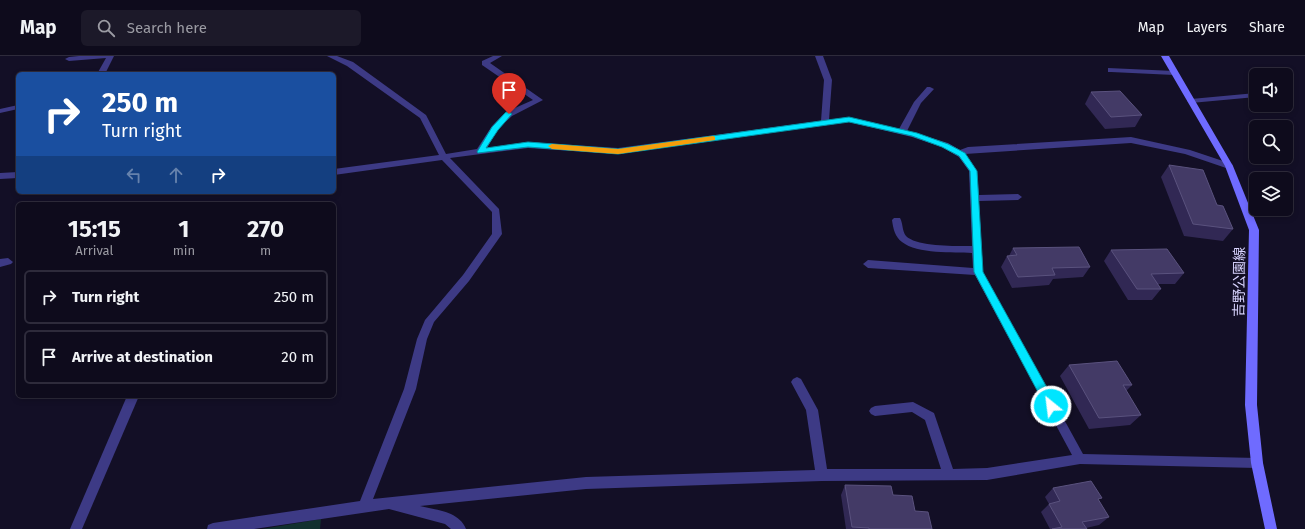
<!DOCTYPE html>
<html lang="en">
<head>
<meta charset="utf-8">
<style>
	body { margin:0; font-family:"Fira Sans","Noto Sans JP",sans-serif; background:#1c1929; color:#f1f3f6; height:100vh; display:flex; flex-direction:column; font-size:15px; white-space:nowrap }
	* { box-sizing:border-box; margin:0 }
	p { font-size:13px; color:#9b9ba3 }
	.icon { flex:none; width:22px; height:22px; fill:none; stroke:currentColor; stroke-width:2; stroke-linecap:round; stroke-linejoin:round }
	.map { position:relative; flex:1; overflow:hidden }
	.sheet { position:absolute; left:16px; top:146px; width:320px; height:196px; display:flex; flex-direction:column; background:#0e0b1c; border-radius:6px; box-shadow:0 2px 6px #0003,0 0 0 1px #2e2b3b }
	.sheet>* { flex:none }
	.guide { position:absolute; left:16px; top:16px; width:320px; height:122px; border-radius:6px; box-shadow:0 2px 6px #0003,0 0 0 1px #2e2b3b; background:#1a4fa0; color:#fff; overflow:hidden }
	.buttons { position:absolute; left:1249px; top:12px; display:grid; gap:8px }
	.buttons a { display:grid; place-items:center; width:44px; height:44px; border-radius:6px; background:#0e0b1c; box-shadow:0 2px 6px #0003,0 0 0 1px #2e2b3b; font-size:20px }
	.pin { position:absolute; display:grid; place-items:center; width:34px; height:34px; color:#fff; margin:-41px -17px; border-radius:50% 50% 50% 0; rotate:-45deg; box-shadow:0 0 4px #0007 }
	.pin .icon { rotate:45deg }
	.me { position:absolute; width:44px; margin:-22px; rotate:331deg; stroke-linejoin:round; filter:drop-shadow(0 0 3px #0008) }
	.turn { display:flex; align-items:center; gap:14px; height:84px; padding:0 20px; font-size:18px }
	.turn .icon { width:52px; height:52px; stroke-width:2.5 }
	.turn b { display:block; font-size:28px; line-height:34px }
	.lanes { display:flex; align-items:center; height:38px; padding:0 20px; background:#0003; justify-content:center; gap:20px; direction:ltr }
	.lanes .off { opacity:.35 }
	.eta { display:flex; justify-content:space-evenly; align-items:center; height:68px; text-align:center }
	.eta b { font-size:24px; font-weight:700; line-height:28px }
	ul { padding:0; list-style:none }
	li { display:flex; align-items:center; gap:12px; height:54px; margin:0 8px 6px; padding:0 12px; border:2px solid #2e2b3b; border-radius:6px }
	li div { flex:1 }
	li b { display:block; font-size:15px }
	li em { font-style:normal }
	header { display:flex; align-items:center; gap:24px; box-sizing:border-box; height:56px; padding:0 20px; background:#0e0b1c; border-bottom:1px solid #2e2b3b }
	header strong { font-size:19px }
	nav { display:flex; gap:22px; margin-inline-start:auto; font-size:14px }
	.search { width:280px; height:36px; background:#1c1929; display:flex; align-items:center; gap:10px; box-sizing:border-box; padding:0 14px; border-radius:6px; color:#9b9ba3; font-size:15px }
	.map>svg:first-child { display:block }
	.green { fill:#12302f }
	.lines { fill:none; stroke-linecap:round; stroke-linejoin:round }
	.street { fill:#3d3a85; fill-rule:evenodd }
	.secondary { fill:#6f6bff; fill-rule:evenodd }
	.wall { fill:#312854 }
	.building { fill:#433a66; stroke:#5a527e }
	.route { fill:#00e5ff; stroke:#0095a6 }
	.slow { fill:#f59e0b }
	.labels { text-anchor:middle; stroke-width:4; stroke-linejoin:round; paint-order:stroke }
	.street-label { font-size:14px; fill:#d9d4ff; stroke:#130f26 }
</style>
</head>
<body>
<header>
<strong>Map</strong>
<div class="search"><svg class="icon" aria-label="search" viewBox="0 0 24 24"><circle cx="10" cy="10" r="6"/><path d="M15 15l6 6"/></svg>Search here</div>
<nav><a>Map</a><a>Layers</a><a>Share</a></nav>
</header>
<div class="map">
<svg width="1305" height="473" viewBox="0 0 1305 473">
	<rect width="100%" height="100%" fill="#130f26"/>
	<path class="green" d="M321,463L320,473H262Z"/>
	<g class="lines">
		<g class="street">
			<path d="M79,0H114L105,18H97L106,2L69,5L65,3L69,1Z"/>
			<path d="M327,0H337L353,6L426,59L446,98L477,93L492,70L506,56L533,44L482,9V5L493,0H502L490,7L543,44L512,60L498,73L487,92L528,86L618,92L821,65L824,24L815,0H823L832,24L829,64L849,62L899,73L914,46L927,31H930L934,33L921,47L907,75L948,87L960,94L968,91L1131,81L1190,94L1232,108L1233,110L1232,112L1229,113L1185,98L1131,87L965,98L977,115L979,139L1018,138L1022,141L1018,144L979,145L983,216L1083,398L1257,402L1261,403L1263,407L1261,411L1257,412L1080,408L987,424L822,425L586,433L420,450C436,454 459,455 466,473H451L445,468L389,453L254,473H207L208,469L213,467L360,445L404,333L417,283L425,264L463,219L492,178V156L442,104L334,119V113L439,99L420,62L347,10ZM849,66L912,81L942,91L959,101L969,115L972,190C957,190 917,191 906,180C902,175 903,167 900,162H894L892,164C893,172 895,181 902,186C917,198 954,196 972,197L973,212L868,204L863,208L868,212L975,219L1072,399L987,412L953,413L934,357L913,346L875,350L871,352L869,355L871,358L875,360L912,356L925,364L941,413H827L818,354L801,323L797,321L793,323L791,326L806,354L815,414L586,421L373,443L416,333L427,283L434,266L469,225L502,178L499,153L450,102L528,92L618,98Z"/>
			<path d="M1108,12L1174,15L1178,17L1174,19L1111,16H1108Z"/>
			<path d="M1286,34L1290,36L1289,39H1286Z"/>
			<path d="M1256,37V41L1191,47L1187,45L1191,43Z"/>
			<path d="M18,49V53L0,57V53Z"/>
			<path d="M18,116V122L0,123V117Z"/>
			<path d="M8,202L13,206L11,208L0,211V203Z"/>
			<path d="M127,340H139L82,473H70Z"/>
		</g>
		<path class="secondary" d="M1161,0H1169L1233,110L1259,174L1257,349L1263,407L1277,473H1265L1251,407L1245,349L1249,174L1225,110Z"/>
	</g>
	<g class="wall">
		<path d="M1091,36L1142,59L1135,71L1105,73L1085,48Z"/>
		<path d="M1169,109L1217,149L1233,173L1223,185L1184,180L1161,121Z"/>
		<path d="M1013,192L1090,211L1083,221L1053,223L1049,229L1012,232L1001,211L1007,200H1009Z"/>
		<path d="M1111,194L1184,217L1175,228H1158L1161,233L1152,244H1128L1104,205Z"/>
		<path d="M1069,309L1132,329L1126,335L1141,359L1130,369L1089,373L1060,320Z"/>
		<path d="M845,429L893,439L915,455L932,473H846L841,439Z"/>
		<path d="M1053,432L1099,445L1109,461L1099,469L1086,472V473H1050L1041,456L1049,448L1045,441Z"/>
	</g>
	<g class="building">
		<path d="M1120,35L1142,59L1111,61L1091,36Z"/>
		<path d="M1169,109L1203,114L1217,149L1223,150L1233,173L1193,168Z"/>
		<path d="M1079,191L1090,211L1052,212L1055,219L1018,221L1007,200L1017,199L1013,192Z"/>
		<path d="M1167,193L1184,217L1151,218L1161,233H1137L1111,194Z"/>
		<path d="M1117,305L1132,329H1123L1141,359L1099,362L1069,309Z"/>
		<path d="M1091,425L1102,442L1098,443L1109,461L1082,466L1087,473H1052L1062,471L1049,448L1060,445L1053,432Z"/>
		<path d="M845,429L891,430L893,439L912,440L915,455L928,456L932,473H869V472L852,471Z"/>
	</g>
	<path class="route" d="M506,56H509L512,58L498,74L486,92L528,86L618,93L849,61L917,77L948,88L965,97L977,115L983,216L1055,346L1056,350L1055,353L1051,354L1047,353L974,216L970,115L959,100L942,91L912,80L849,66L618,98L528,91L478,97L477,96L492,71Z"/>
	<path class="slow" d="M713,80L715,81V84L618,98L552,93L548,90L552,88L618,93Z"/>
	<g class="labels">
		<g class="street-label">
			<text transform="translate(1239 226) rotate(-89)" y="5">吉野公園線</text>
		</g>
	</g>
</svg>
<div class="buttons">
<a><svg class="icon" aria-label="sound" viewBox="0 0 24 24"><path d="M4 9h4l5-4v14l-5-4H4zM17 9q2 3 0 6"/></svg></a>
<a><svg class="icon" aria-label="search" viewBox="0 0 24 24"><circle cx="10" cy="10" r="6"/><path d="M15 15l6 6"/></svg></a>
<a><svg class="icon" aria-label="layers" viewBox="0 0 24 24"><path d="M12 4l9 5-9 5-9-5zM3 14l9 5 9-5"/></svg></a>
</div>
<div class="pin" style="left:509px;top:58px;background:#d93025"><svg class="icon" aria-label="arrive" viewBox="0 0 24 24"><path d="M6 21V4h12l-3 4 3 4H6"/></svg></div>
<svg class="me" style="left:1051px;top:350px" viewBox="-20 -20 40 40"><circle r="17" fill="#00e5ff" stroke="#fff" stroke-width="3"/><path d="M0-11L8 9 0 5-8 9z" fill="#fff"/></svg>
<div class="guide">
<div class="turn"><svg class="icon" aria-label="right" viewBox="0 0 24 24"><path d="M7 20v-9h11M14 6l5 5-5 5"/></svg><div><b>250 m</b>Turn right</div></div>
<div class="lanes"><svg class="icon off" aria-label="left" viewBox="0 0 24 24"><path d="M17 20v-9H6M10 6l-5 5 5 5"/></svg><svg class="icon off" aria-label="ahead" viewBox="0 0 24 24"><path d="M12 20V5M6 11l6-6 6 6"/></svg><svg class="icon" aria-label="right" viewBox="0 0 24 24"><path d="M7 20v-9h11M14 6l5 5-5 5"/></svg></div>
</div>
<section class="sheet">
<div class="eta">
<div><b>15:15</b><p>Arrival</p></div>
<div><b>1</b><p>min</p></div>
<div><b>270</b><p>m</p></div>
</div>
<ul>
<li><svg class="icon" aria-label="right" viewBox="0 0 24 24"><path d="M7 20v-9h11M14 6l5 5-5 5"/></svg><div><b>Turn right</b></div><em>250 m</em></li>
<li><svg class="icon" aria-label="arrive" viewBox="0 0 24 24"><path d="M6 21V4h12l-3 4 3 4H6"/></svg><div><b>Arrive at destination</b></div><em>20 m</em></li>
</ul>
</section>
</div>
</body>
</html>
